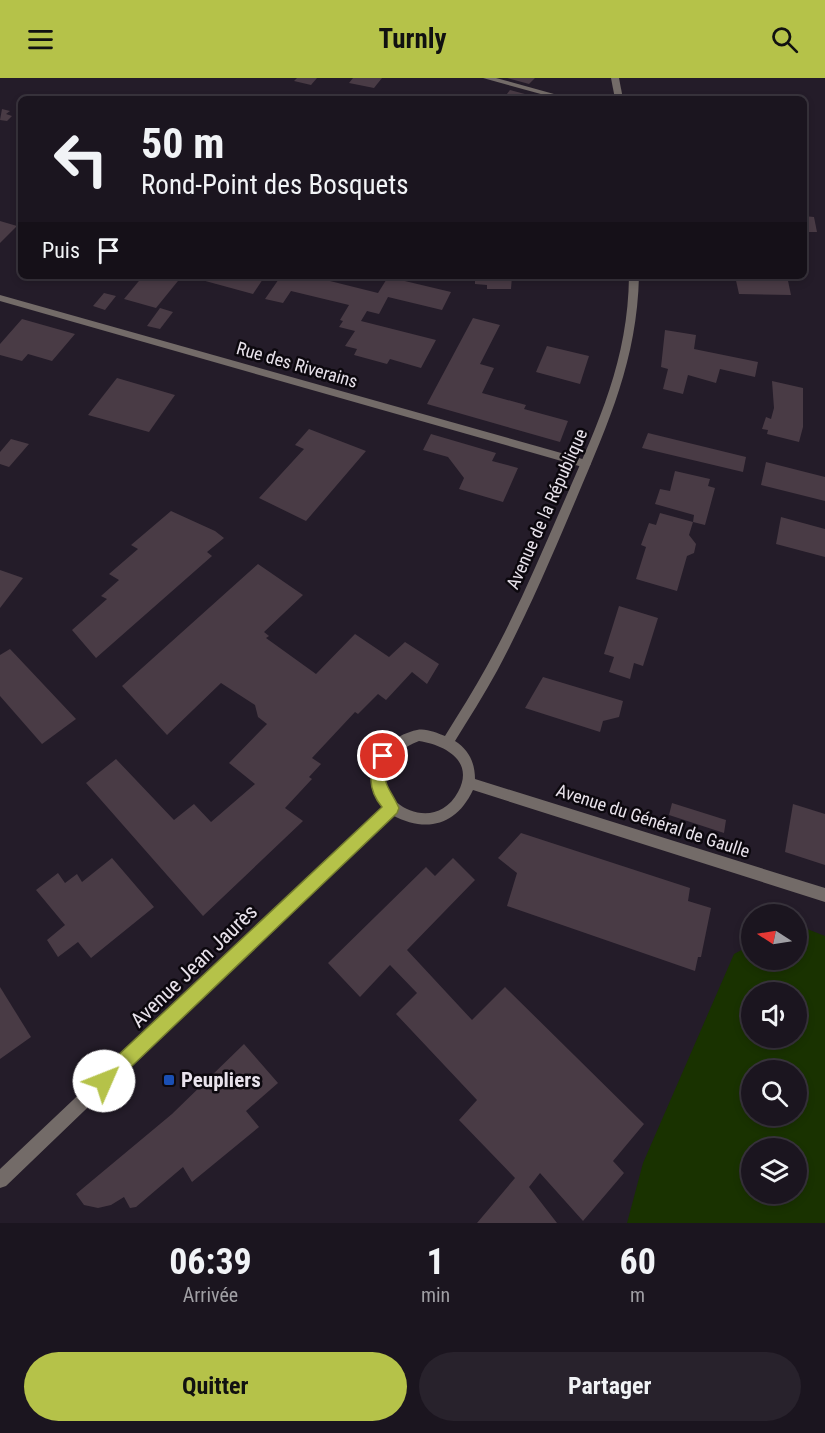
<!DOCTYPE html>
<html lang="fr">
<head>
<meta charset="utf-8">
<style>
	body { margin:0; font-family:"Roboto Condensed",sans-serif; background:#28222c; color:#f1f3f6; height:100vh; display:flex; flex-direction:column; font-size:22px; white-space:nowrap }
	* { box-sizing:border-box; margin:0 }
	p { font-size:20px; color:#a09fa4 }
	.icon { flex:none; width:33px; height:33px; fill:none; stroke:currentColor; stroke-width:2; stroke-linecap:round; stroke-linejoin:round }
	.map { position:relative; height:1145px; overflow:hidden }
	.side { display:flex; flex-direction:column; background:#1b151f; flex:1 }
	.side>* { flex:none }
	.banner { position:absolute; left:18px; top:18px; width:789px; height:183px; border-radius:9px; box-shadow:0 3px 9px #0003,0 0 0 2px #39343d; background:#1b151f; color:#f1f3f6; overflow:hidden }
	.needle { width:39px; rotate:282deg }
	.controls { position:absolute; left:741px; top:826px; display:grid; gap:12px }
	.controls a { display:grid; place-items:center; width:66px; height:66px; border-radius:50%; background:#1b151f; box-shadow:0 3px 9px #0003,0 0 0 2px #39343d; font-size:30px }
	.pin { position:absolute; display:grid; place-items:center; width:51px; height:51px; color:#fff; margin:-26px; border:3px solid #fff; border-radius:50%; box-shadow:0 2px 6px #0007 }
	.me { position:absolute; width:66px; margin:-33px; rotate:46deg; stroke-linejoin:round; filter:drop-shadow(0 0 4px #0008) }
	.turn { display:flex; align-items:center; gap:21px; height:126px; padding:0 24px; font-size:27px }
	.turn .icon { width:78px; height:78px; stroke-width:2.5 }
	.turn b { display:block; font-size:42px; line-height:51px }
	.then { display:flex; align-items:center; height:57px; padding:0 24px; background:#0003; gap:12px; font-size:22px }
	.eta { display:flex; justify-content:space-evenly; align-items:center; height:102px; text-align:center }
	.eta b { font-size:36px; font-weight:700; line-height:42px }
	.primary-button { display:flex; gap:12px; margin-top:auto; padding:12px 24px }
	.primary-button a { flex:1; height:69px; border-radius:36px; background:#b5c249; color:#111; font-size:24px; font-weight:700; line-height:69px; text-align:center }
	.primary-button a+a { background:#28222c; color:#f1f3f6 }
	header { display:flex; justify-content:space-between; align-items:center; height:78px; padding:0 24px; background:#b5c249; color:#111; font-size:27px; font-weight:700 }
	.map>svg:first-child { display:block }
	.green { fill:#193200; fill-rule:evenodd }
	.building { fill:#493b45 }
	.lines { fill:none; stroke-linecap:round; stroke-linejoin:round }
	.minor { fill:#736b68; fill-rule:evenodd }
	.tertiary { fill:#736b68; fill-rule:evenodd }
	.route { fill:#b5c249; stroke:#767e2f; stroke-width:1.5 }
	.transit-dot { fill:#1a4fb4; stroke:#0c080e; stroke-width:2 }
	.labels { text-anchor:middle; stroke-width:5; stroke-linejoin:round; paint-order:stroke }
	.street-label { font-size:18px; fill:#e8e2eb; stroke:#0c080e }
	.near-street-label { font-size:21px; fill:#e8e2eb; stroke:#0c080e }
	.near-poi-label { font-size:21px; font-weight:bold; fill:#e8e2eb; stroke:#0c080e; text-anchor:start }
</style>
</head>
<body>
<header><svg class="icon" aria-label="menu" viewBox="0 0 24 24"><path d="M4 6h16M4 12h16M4 18h16"/></svg>Turnly<svg class="icon" aria-label="search" viewBox="0 0 24 24"><circle cx="10" cy="10" r="6"/><path d="M15 15l6 6"/></svg></header>
<div class="map">
<svg width="825" height="1145" viewBox="0 0 825 1145">
	<rect width="100%" height="100%" fill="#241c29"/>
	<path class="green" d="M797,847L825,858V1145H627L643,1085L734,876L751,867L752,882H796ZM752,915H796V960H752ZM752,993H796V1038H752ZM752,1071H796V1116H752Z"/>
	<g class="building">
		<path d="M297,0H317L311,7L294,3Z"/>
		<path d="M353,0H382L374,10L349,5Z"/>
		<path d="M507,0H535L529,6Z"/>
		<path d="M510,12L536,19L534,21H503Z"/>
		<path d="M2,31L10,33L6,36L12,38L7,43L0,42Z"/>
		<path d="M804,138L814,139L817,154H804Z"/>
		<path d="M0,143L17,148L0,165Z"/>
		<path d="M143,198H182L156,230L124,221Z"/>
		<path d="M201,198H265L253,216L198,201Z"/>
		<path d="M281,198H310L378,215L388,199L451,214L442,232L388,219L379,236L367,233L361,243L436,262L421,290L390,281L387,286L354,277L357,271L345,268L355,253L339,249L343,243L340,242L349,227L291,213L283,225L265,221Z"/>
		<path d="M452,198H512L511,211H487V207L475,206V202L452,201Z"/>
		<path d="M735,198H787L791,217L739,216Z"/>
		<path d="M104,215L116,218L105,232L93,228Z"/>
		<path d="M160,230L173,234L160,251L147,248Z"/>
		<path d="M473,240L500,247L480,286L494,290L482,315L526,327L524,331L568,343L560,364L427,326Z"/>
		<path d="M22,241L75,256L52,283L28,276L22,283L0,277V266Z"/>
		<path d="M665,252L696,257L694,271L758,284L755,299L720,291L716,305L688,297L683,316L663,311L668,291L661,289Z"/>
		<path d="M547,268L589,278L580,306L536,294Z"/>
		<path d="M117,300L175,317L149,354L88,337Z"/>
		<path d="M772,303L803,310V349L799,364L767,356L768,352L762,351L766,339L771,341L774,330Z"/>
		<path d="M309,351L366,373L306,443L259,420L304,371L295,367Z"/>
		<path d="M648,355L746,379L743,394L642,370Z"/>
		<path d="M431,356L496,375L492,383L518,390L503,424L459,411L464,400L448,379L423,372Z"/>
		<path d="M11,361L29,366L9,389L0,386V374Z"/>
		<path d="M766,384L825,399V423L761,407Z"/>
		<path d="M675,393L710,401L708,408L715,410L705,447L693,444L694,437L655,426L660,411L670,413Z"/>
		<path d="M171,433L215,453L224,460L207,474L212,478L96,580L72,552L107,521L101,518L119,502L109,496L138,471L131,467Z"/>
		<path d="M660,435L693,444L689,457L696,466L694,475L687,478L677,513L636,501L646,469L641,467L649,445L656,447Z"/>
		<path d="M781,439L825,451V479L776,466Z"/>
		<path d="M258,486L303,517L264,554L269,558L266,560L316,596L355,556L389,579L405,564L439,586L427,606L412,594L386,622L378,616L358,636L355,634L312,680L321,686L309,699L312,701L285,730L303,743L203,838L86,705L116,681L174,742L194,726L211,744L255,706L229,685L267,646L258,639L255,627L221,605L167,657L122,608Z"/>
		<path d="M0,492L23,500L0,530Z"/>
		<path d="M619,528L658,540L643,588L634,585L630,601L609,594L614,579L604,576Z"/>
		<path d="M10,571L76,641L42,666L0,618V577Z"/>
		<path d="M543,599L623,623L619,639L603,643L600,654L525,630Z"/>
		<path d="M672,725L726,742L724,755L669,737Z"/>
		<path d="M793,726L825,736V787L785,774Z"/>
		<path d="M521,755L690,810L688,823L711,830L701,879H698L695,893L507,828L517,795L498,780Z"/>
		<path d="M112,780L154,829L91,880L78,864L58,879L47,862L65,847L36,812L58,795L65,805L77,796L82,804Z"/>
		<path d="M453,780L475,802L407,872L472,942L505,909L644,1046L613,1083L624,1095L583,1143L540,1095L529,1109L557,1145H477L515,1100L459,1042L477,1022L396,936L417,915L390,887L360,919L328,885L426,789L435,798Z"/>
		<path d="M0,909L31,959L0,981Z"/>
		<path d="M244,966L278,1005L246,1033L259,1049L192,1104L183,1089L136,1129L130,1130L124,1119L111,1127L98,1130L84,1127L76,1116L172,1036Z"/>
	</g>
	<g class="lines">
		<g class="minor">
			<path d="M483,0H496L572,21H559Z"/>
			<path d="M0,217L586,382L591,386L586,390L0,223Z"/>
		</g>
		<g class="tertiary">
			<path d="M611,0H619L623,21H615Z"/>
			<path d="M629,198H639C637,282 609,343 577,419C552,478 527,537 497,593C484,617 469,640 455,663C469,672 475,685 475,701L825,810V824L473,712C456,748 426,755 392,737L6,1108L0,1110V1091L383,729C357,698 382,659 417,652C426,650 437,655 445,658C459,635 474,612 487,588C517,534 541,476 566,419C599,343 628,282 629,198ZM419,663C445,667 475,683 458,714C427,772 334,696 419,663Z"/>
		</g>
	</g>
	<path class="route" d="M383,671L391,678C378,706 389,707 399,730L397,735L110,1009L104,1012L97,1009L95,1003L97,997L382,729C367,711 369,694 378,673Z"/>
	<rect class="transit-dot" x="163" y="996" width="12" height="12" rx="3"/>
	<g class="labels">
		<g class="street-label">
			<text transform="translate(297 287) rotate(16)" y="6">Rue des Riverains</text>
			<text transform="translate(547 431) rotate(-66)" y="6">Avenue de la République</text>
			<text transform="translate(653 743) rotate(18)" y="6">Avenue du Général de Gaulle</text>
		</g>
		<g class="near-street-label">
			<text transform="translate(194 888) rotate(-44)" y="7">Avenue Jean Jaurès</text>
		</g>
		<g class="near-poi-label">
			<text x="181" y="1009">Peupliers</text>
		</g>
	</g>
</svg>
<div class="controls">
<a><svg class="needle" viewBox="-14 -14 28 28"><path d="M0-13l5 13h-10z" fill="#e53935"/><path d="M0 13l5-13h-10z" fill="#a09fa4"/></svg></a>
<a><svg class="icon" aria-label="sound" viewBox="0 0 24 24"><path d="M4 9h4l5-4v14l-5-4H4zM17 9q2 3 0 6"/></svg></a>
<a><svg class="icon" aria-label="search" viewBox="0 0 24 24"><circle cx="10" cy="10" r="6"/><path d="M15 15l6 6"/></svg></a>
<a><svg class="icon" aria-label="layers" viewBox="0 0 24 24"><path d="M12 4l9 5-9 5-9-5zM3 14l9 5 9-5"/></svg></a>
</div>
<div class="pin" style="left:383px;top:678px;background:#d93025"><svg class="icon" aria-label="arrive" viewBox="0 0 24 24"><path d="M6 21V4h12l-3 4 3 4H6"/></svg></div>
<svg class="me" style="left:104px;top:1003px" viewBox="-20 -20 40 40"><circle r="19" fill="#fff"/><path d="M0-13L10 11 0 6-10 11z" fill="#b5c249"/></svg>
<div class="banner">
<div class="turn"><svg class="icon" aria-label="left" viewBox="0 0 24 24"><path d="M17 20v-9H6M10 6l-5 5 5 5"/></svg><div><b>50 m</b>Rond-Point des Bosquets</div></div>
<div class="then">Puis<svg class="icon" aria-label="arrive" viewBox="0 0 24 24"><path d="M6 21V4h12l-3 4 3 4H6"/></svg></div>
</div>
</div>
<section class="side">
<div class="eta">
<div><b>06:39</b><p>Arrivée</p></div>
<div><b>1</b><p>min</p></div>
<div><b>60</b><p>m</p></div>
</div>
<div class="primary-button"><a>Quitter</a><a>Partager</a></div>
</section>
</body>
</html>
